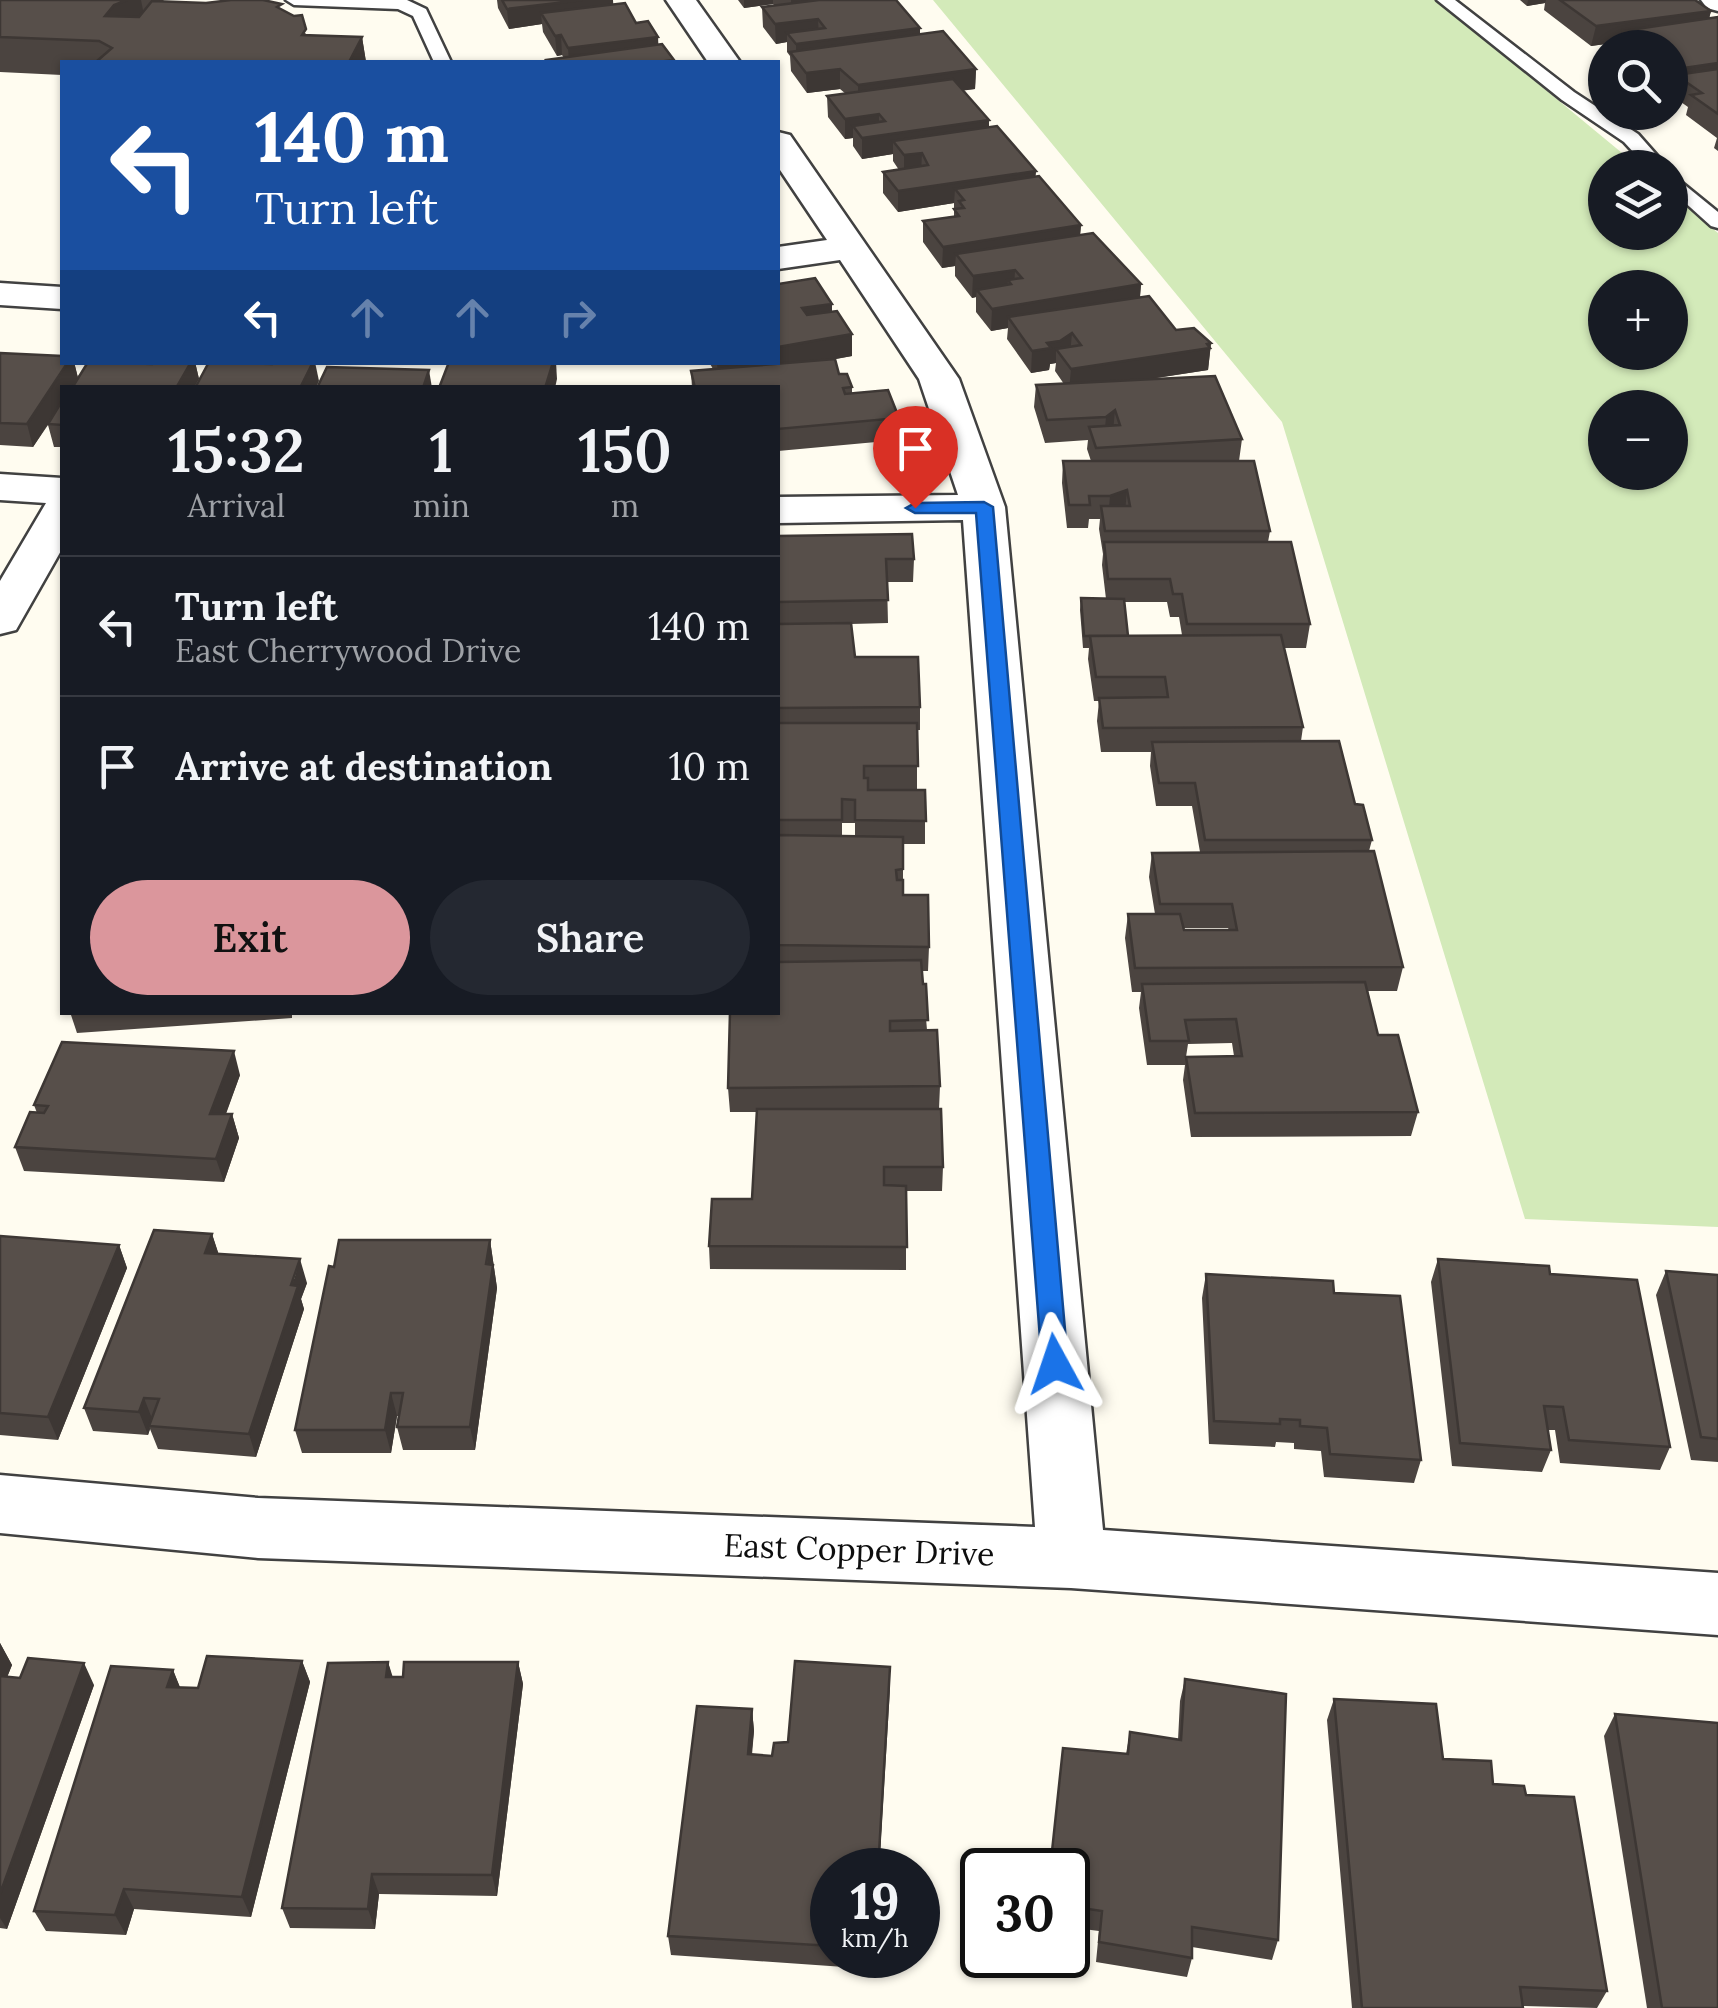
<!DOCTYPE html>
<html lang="en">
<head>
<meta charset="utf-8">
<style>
	body { margin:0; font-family:Lora,serif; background:#242831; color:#f1f3f6; height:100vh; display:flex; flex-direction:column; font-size:38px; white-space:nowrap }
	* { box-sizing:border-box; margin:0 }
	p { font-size:32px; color:#9ea1a6 }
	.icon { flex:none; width:55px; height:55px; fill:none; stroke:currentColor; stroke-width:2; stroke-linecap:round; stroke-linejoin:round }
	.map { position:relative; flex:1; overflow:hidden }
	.drawer { position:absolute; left:60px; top:385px; width:720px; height:630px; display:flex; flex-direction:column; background:#171b24; border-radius:0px; box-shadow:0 2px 8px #0004 }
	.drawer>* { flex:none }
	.hud { position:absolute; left:60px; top:60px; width:720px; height:305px; border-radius:0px; box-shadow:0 2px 8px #0004; background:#1a4fa0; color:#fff; overflow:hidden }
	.fabs { position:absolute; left:1588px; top:30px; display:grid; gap:20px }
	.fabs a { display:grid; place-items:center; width:100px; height:100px; border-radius:50%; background:#171b24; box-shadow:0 2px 8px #0004; font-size:50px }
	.speed { position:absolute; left:810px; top:1848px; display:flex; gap:20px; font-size:50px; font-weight:700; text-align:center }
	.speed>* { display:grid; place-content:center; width:130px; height:130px; border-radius:50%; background:#171b24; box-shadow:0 2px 8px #0004; line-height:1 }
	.speed small { font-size:25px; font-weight:400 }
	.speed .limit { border:5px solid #111; border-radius:15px; background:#fff; color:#111 }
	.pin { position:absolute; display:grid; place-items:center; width:85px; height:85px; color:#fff; margin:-102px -42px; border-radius:50% 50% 50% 0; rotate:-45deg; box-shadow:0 0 10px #0007 }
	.pin .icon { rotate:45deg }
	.me { position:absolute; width:110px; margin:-55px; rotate:355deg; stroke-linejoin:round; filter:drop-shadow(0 0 8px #0008) }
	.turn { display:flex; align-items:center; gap:35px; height:210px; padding:0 30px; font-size:45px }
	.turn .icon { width:130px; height:130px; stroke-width:2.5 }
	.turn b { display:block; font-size:70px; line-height:85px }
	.lanes { display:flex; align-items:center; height:95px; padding:0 30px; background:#0003; justify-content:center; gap:50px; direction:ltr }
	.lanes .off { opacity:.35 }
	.eta { display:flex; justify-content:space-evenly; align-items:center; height:170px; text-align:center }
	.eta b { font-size:60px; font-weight:600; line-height:70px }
	.button { display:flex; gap:20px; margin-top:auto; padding:20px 30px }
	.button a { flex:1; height:115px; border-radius:60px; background:#db969c; color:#111; font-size:40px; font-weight:600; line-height:115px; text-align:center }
	.button a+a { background:#242831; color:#f1f3f6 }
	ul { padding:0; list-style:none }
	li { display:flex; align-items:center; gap:30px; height:140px; padding:0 30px; border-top:2px solid #363941 }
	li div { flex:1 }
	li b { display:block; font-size:38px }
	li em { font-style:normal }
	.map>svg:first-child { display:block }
	.green { fill:#d3eab9; fill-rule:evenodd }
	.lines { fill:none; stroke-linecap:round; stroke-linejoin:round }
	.service-casing { stroke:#414141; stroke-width:5 }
	.minor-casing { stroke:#414141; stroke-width:5 }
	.service { fill:#fff; fill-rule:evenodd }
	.minor { fill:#fff; fill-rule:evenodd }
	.wall { fill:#4b4440; fill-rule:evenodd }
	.shaded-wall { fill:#3d3734 }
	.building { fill:#574f4a; stroke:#3d3734; stroke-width:2.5 }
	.route { fill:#1a73e8; stroke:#114b97; stroke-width:2.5 }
	.labels { text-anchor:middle; stroke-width:10; stroke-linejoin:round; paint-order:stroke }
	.near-street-label { font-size:32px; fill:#0e0e0e; stroke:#fff }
</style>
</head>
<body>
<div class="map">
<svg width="1718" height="2008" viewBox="0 0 1718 2008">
	<rect width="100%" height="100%" fill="#fffcf0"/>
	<path class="green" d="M933,0H1437L1639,167L1605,168V232H1670V193L1718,233V1227L1525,1219L1282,422ZM1605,288H1670V352H1605ZM1605,408H1670V472H1605Z"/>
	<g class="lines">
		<defs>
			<g id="service">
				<path d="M286,0H407L426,9L451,62H434L413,16L398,9L294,5Z"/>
				<path d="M1437,0H1455L1574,92L1638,134L1668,168H1648L1624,142L1562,100Z"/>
				<path d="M1670,173L1718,212V228L1711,226L1670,189Z"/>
			</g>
			<g id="minor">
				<path d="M666,0H696L740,62H708Z"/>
				<path d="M1701,0H1718V11L1707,8Z"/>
				<path d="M778,132L790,135L959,379L1005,507L1103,1530L1718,1573V1635L1071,1588L258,1558L0,1533V1475L258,1498L1035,1527L963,520L778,523V497L958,495L919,379L840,260L778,269V247L827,240L778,167Z"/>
				<path d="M0,283L62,287V309L0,305Z"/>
				<path d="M0,474L62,478V549L16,630L0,634V581L46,503L0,500Z"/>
			</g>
		</defs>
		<use href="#service" class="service-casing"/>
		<use href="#minor" class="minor-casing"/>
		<use href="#service" class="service"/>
		<use href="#minor" class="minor"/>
	</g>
	<g class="wall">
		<path d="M0,0H163L164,1L283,10L307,35L362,37L366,62H62V75L0,72Z"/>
		<path d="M497,0H613V4L636,23L674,62H546V60L564,58L562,55L557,56L543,32L542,24L509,29L498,8Z"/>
		<path d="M738,0H896L920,28V34L976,69L975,89L963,90L989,127L1036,171L1035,177L1081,225L1080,235L1141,284L1140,298L1176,330L1211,343L1208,370L1144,380L1242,439L1239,461L1270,531L1268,542L1310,624L1306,648H1284L1303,727L1301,741L1355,804L1372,840L1369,851L1403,967L1397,991H1368L1378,1035L1418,1112L1411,1136L1191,1137L1183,1080L1185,1065H1147L1139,1008L1141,992H1132L1125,938L1128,914H1155L1149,877L1152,853L1200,852L1192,806H1156L1150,766L1151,752H1101L1097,721L1099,701H1094L1088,659L1089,648H1083L1080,610L1081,598L1106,599L1102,565L1103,554L1099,529L1100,519H1089L1088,528H1067L1062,483L1063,461H1091L1087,449L1088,440L1045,443L1034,407L1036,385L1064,384L1055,371L1056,363L1050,364L1049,370L1031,373L1007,339L1008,328L991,331L976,312V297L972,298L955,276V266L942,268L923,242V221L954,216V203L898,212L883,193V172L899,170L893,161V154L862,159L853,146V138L845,139L828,117L827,96L846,94L840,89L807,93L791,71L790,56L787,52V42L776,44L763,27L762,7L775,6L773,4L744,8ZM1124,602H1167L1170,617H1179L1182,635L1128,636ZM1183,928H1228L1229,930H1184ZM1232,1043L1234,1056L1186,1057L1188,1044Z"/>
		<path d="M1520,0H1695L1711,11L1709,18L1718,17V151L1714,148L1717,138L1686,115L1688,107L1671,95L1672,89L1670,87V48H1619L1620,42L1591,46L1544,10L1545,3L1527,6Z"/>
		<path d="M832,304V311L852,334V356L831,360L839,374L852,387V393L899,418L898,440L778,451V388H692L691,371L713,369L709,362H778Z"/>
		<path d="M0,353L62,362H74L78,378L152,364L153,362H195L199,379L62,388V447H54L48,425L33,447L0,445Z"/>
		<path d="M778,536L914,559L913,582H887L888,623L851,624L855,657L920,707V730H917V789H868L925,790V844H903V895L929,947L928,971H922L927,1030L940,1086L939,1109L943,1167L942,1191H906V1270L710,1269L709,1246L752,1199L757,1112H730L728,1088L778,1012ZM842,823H855V836H842Z"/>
		<path d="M70,1012H292V1018L77,1033Z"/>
		<path d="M240,1075L226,1114H232L239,1138L224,1182L24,1171L15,1147L37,1113L34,1105Z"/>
		<path d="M212,1234L218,1253L307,1283L301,1299L304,1309L256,1457L158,1449L150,1429L148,1435L93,1431L84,1408Z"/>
		<path d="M0,1236L119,1245L127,1268L58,1440L0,1435Z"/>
		<path d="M490,1240L497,1288L475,1450H403L397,1427L399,1416H397L391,1453H302L295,1430L334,1267Z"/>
		<path d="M1438,1259L1670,1447L1660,1470L1560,1463L1555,1430H1548L1551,1450L1542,1472L1452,1466L1431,1282Z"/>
		<path d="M1666,1271L1718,1275V1462L1691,1460L1656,1295Z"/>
		<path d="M1206,1274L1334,1293L1421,1460L1414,1483L1324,1477L1321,1451L1294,1449V1443L1276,1442L1275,1447L1209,1444L1202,1298Z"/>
		<path d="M0,1643L12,1665L7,1677L94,1685L7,1929L0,1928Z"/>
		<path d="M302,1661L310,1682L251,1917L134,1909L126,1935L46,1931L34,1911L173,1670L180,1688H198Z"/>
		<path d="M388,1662L392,1677H403L518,1662L523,1684L497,1896L379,1894L375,1929L290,1928L282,1908Z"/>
		<path d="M1185,1679L1278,1940L1272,1960L1192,1947V1958L1187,1977L1096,1962L1099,1931L1068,1927V1870L1126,1754L1130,1732L1178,1740L1180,1701Z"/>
		<path d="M890,1689L879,1870H832V1955H874L873,1969L671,1955L668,1936L752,1709L754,1731L752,1755L772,1756L788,1742Z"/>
		<path d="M1334,1699L1443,1759L1493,1784L1526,1795L1607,1991L1597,2008L1523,2006V2008H1352L1327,1720Z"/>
		<path d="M1615,1714L1718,2008H1647L1604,1736Z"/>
	</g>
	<g class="shaded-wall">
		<path d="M127,0H141L147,30L105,16L114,5Z"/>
		<path d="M582,0H613L614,16L541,13L542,24L509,29L507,9Z"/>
		<path d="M744,0H773V4L744,8Z"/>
		<path d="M791,0H890L791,17Z"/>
		<path d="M1528,0H1546L1545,3L1527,6Z"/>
		<path d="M1711,11L1706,31H1623L1620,42L1591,46L1596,26Z"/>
		<path d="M818,19L819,38L787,33V42L776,44L775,24Z"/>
		<path d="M920,28V47L796,60V44Z"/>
		<path d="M561,35L562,55L557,56L555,36Z"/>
		<path d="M362,37L366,62H349Z"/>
		<path d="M658,37L659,56L569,62L568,48Z"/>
		<path d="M1718,63V82L1676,75L1677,69Z"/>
		<path d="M840,69V89L807,93L806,73Z"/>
		<path d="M976,69L975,89L858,105V85Z"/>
		<path d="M879,114V134L853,126V138L845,139V119Z"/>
		<path d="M989,120V140L893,141V154L862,159V138Z"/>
		<path d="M922,153L921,174L904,176V155Z"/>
		<path d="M1036,171L1034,191L964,200L955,189L954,203L898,212V191Z"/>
		<path d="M1081,225L1079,247L956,254L955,266L942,268L943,247Z"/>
		<path d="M1015,270L1014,291L1008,280L1007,292L977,290L976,297L972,298L973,276Z"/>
		<path d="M1141,284L1139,306L1008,317V328L991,331L992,309Z"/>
		<path d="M832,304V325L803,330L802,308Z"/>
		<path d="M1072,333L1070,355L1056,349V363L1050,364L1049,370L1031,373L1032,351Z"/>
		<path d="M852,334V356L718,379L717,362H778V347Z"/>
		<path d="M1211,343L1208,370L1069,391L1071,369Z"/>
		<path d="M68,362H74L78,378L72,388H62V402L33,447L27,424Z"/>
		<path d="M191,362H195L199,379L194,388H176Z"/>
		<path d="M313,362H315L319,381L316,388H300Z"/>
		<path d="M553,362H556L557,379L555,388H545Z"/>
		<path d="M429,370L432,388H423Z"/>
		<path d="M1115,410L1113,432L1104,439L1106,417Z"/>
		<path d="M1127,490L1125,513L1108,519L1110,496Z"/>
		<path d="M234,1051L240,1075L217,1137L210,1114Z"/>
		<path d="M232,1114L239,1138L224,1182L216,1159Z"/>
		<path d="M212,1234L220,1258L205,1253Z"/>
		<path d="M490,1240L497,1288L475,1450L470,1427Z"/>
		<path d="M119,1245L127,1268L58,1440L48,1417Z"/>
		<path d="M300,1259L307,1283L301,1299L304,1309L256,1457L249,1434Z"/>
		<path d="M391,1393L397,1416L391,1453L385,1430Z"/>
		<path d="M144,1398L153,1421L149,1426L150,1429L148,1435L139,1412Z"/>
		<path d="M0,1643L12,1665L0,1695Z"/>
		<path d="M302,1661L310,1682L251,1917L242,1897Z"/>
		<path d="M388,1662L395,1684L386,1677Z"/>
		<path d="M518,1662L523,1684L497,1896L492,1875Z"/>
		<path d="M84,1663L94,1685L7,1929L0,1918V1894Z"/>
		<path d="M890,1667L879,1870H878Z"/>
		<path d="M173,1670L182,1692L167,1687Z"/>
		<path d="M752,1709L754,1731L749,1775L748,1754Z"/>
		<path d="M372,1874L379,1894L375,1929L368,1909Z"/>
		<path d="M124,1889L134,1909L126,1935L115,1915Z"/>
	</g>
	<g class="building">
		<path d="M0,0H127L114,5L105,16L139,17L152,1L206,3L231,0H263L282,4L277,7L294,16L302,15L306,29L302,35L362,37L349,62H99L97,61L112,48L99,41L0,37Z"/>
		<path d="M502,0H582L507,9Z"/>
		<path d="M819,0H896L920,28L796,44L787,33L825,28L818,19L775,24L762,7Z"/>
		<path d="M1560,0H1695L1711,11L1596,26Z"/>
		<path d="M625,3L636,23L648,21L658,37L568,48L561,35L555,36L541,13Z"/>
		<path d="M1718,17V63L1677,69L1670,64V48H1646L1623,31Z"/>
		<path d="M943,31L976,69L858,85L840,69L806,73L790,52Z"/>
		<path d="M662,44L674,60L658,62H547L546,60Z"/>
		<path d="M1718,69V114L1691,95L1702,93L1676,75Z"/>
		<path d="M953,79L989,120L862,138L853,126L885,121L879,114L845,119L827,96Z"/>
		<path d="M997,126L1036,171L898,191L883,172L928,165L922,153L904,155L893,141Z"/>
		<path d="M1039,176L1081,225L943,247L923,221L959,216L954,209L964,208L959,201L964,200L955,189Z"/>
		<path d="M1093,233L1141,284L992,309L977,290L1011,284L1008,280L1022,278L1015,270L973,276L956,254Z"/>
		<path d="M815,278L832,304L802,308L807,315L837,311L852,334L778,347V284Z"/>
		<path d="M1149,296L1176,330L1194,328L1211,343L1207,344L1210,348L1071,369L1056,349L1081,345L1072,333L1060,341L1047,343L1051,348L1032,351L1008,317Z"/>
		<path d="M0,353L62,356V362H68L27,424L0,423Z"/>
		<path d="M835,359L839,374H847L852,387L843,388L845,394L888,390L899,418L778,429V388H695L691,371Z"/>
		<path d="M88,362L152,364L153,362H191L176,388H72Z"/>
		<path d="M209,362L272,364L273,362H313L300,388H195Z"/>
		<path d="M449,362H553L545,388H439Z"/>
		<path d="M327,367L429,370L423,388H317Z"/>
		<path d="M1215,376L1242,439L1096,448L1089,427L1120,425L1115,410L1106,417L1047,420L1036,385Z"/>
		<path d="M62,401V425L48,424Z"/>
		<path d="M1063,461H1254L1270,531H1105L1101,506H1130L1127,490L1110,496H1089L1090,505H1069Z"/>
		<path d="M912,534L914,559H886L888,600L778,602V536Z"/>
		<path d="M1104,542H1291L1310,624H1187L1182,594H1173L1170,579H1108Z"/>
		<path d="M1081,598L1124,599L1128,636H1084Z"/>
		<path d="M851,623L855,657H918L920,707L778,708V624Z"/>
		<path d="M1281,635L1303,727L1103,728L1099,698L1168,697L1165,677H1096L1090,636Z"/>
		<path d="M778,723H917L918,766H864V778H868V790H925L926,821L855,820V800L842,799V820H778Z"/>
		<path d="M1339,741L1355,804L1363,805L1372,840H1205L1195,783H1159L1152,742Z"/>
		<path d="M778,835L903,837V869L896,870L897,880H903V895H928L929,947L778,945Z"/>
		<path d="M1374,851L1403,967L1135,968L1128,914H1180L1184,930H1237L1232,904H1160L1152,853Z"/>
		<path d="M921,960L923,984H926L928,1020L890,1021V1031L937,1030L940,1086L728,1088L730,1012H778V962Z"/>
		<path d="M1365,982L1378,1035H1398L1418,1112L1195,1113L1186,1057L1242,1056L1236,1019L1185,1020L1189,1041H1150L1142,984Z"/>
		<path d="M62,1042L234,1051L210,1114H232L216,1159L15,1147L30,1112L44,1113L48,1106L34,1105Z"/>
		<path d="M757,1109H941L943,1167H884V1185L906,1186L907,1247L709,1246L712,1199H752Z"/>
		<path d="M154,1230L212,1234L205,1253L300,1259L291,1285L298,1286L249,1434L149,1426L159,1399L144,1398L139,1412L84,1408Z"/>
		<path d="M0,1236L119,1245L48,1417L0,1413Z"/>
		<path d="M339,1240H490L486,1264L493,1265L470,1427H397L403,1393H391L385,1430H295L329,1266L334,1267Z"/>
		<path d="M1438,1259L1549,1266L1550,1274L1637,1280L1670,1447L1569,1440L1563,1407L1544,1406L1551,1450L1460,1443Z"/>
		<path d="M1666,1271L1718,1275V1439L1701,1437Z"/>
		<path d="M1206,1274L1333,1281L1334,1293L1400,1296L1421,1460L1330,1454L1327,1428L1300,1426V1420L1280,1419V1424L1214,1421Z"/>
		<path d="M207,1656L302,1661L242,1897L124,1889L115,1915L34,1911L111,1666L173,1670L167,1687L198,1688Z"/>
		<path d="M28,1658L84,1663L0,1894V1676L20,1678Z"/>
		<path d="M795,1661L890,1667L878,1870H832V1946L668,1936L697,1706L752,1709L748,1754L772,1756L774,1743L788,1742Z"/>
		<path d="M388,1662L386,1677H403L404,1662H518L492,1875L372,1874L368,1909L282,1908L328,1663Z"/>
		<path d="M1185,1679L1286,1694L1278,1940L1192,1927V1958L1099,1942L1102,1911L1068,1906V1870H1050L1063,1748L1128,1754L1130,1732L1181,1740Z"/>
		<path d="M1334,1699L1436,1704L1443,1759L1491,1761L1493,1784L1524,1786L1526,1795L1574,1797L1607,1991L1520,1987L1523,2008H1362Z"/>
		<path d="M1615,1714L1718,1723V2008H1662Z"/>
	</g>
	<path class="route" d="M984,502L993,507L1068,1364L1065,1371L1055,1374L1046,1371L1042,1364L976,513H915L906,508L915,503Z"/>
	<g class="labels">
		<g class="near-street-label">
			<text transform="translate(859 1550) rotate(2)" y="11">East Copper Drive</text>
		</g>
	</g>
</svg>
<div class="fabs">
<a><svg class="icon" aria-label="search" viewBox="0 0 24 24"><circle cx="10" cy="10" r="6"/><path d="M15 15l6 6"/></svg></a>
<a><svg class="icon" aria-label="layers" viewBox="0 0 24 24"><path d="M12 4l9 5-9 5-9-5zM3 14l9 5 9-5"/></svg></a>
<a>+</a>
<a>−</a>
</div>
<div class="speed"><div>19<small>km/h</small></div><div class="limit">30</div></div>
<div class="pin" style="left:915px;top:508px;background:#d93025"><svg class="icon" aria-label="arrive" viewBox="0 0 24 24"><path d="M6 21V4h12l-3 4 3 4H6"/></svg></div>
<svg class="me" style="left:1055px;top:1364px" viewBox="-20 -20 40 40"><path d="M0-17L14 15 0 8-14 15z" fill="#1a73e8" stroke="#fff" stroke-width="4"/></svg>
<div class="hud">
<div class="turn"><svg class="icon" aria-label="left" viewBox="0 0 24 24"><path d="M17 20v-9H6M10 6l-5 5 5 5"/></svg><div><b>140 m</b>Turn left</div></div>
<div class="lanes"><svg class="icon" aria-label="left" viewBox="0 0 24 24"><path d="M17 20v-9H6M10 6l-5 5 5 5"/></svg><svg class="icon off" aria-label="ahead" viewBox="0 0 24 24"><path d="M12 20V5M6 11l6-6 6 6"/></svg><svg class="icon off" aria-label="ahead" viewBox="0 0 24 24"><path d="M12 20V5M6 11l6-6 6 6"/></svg><svg class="icon off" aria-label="right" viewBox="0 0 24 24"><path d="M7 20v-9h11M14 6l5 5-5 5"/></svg></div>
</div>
<section class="drawer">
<div class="eta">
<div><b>15:32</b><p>Arrival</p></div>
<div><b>1</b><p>min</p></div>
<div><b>150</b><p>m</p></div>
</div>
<ul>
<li><svg class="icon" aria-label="left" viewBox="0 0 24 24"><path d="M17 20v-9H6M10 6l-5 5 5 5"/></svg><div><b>Turn left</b><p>East Cherrywood Drive</p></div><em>140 m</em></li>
<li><svg class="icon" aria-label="arrive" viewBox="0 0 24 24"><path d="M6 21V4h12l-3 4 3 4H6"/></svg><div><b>Arrive at destination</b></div><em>10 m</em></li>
</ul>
<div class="button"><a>Exit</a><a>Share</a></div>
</section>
</div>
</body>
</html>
